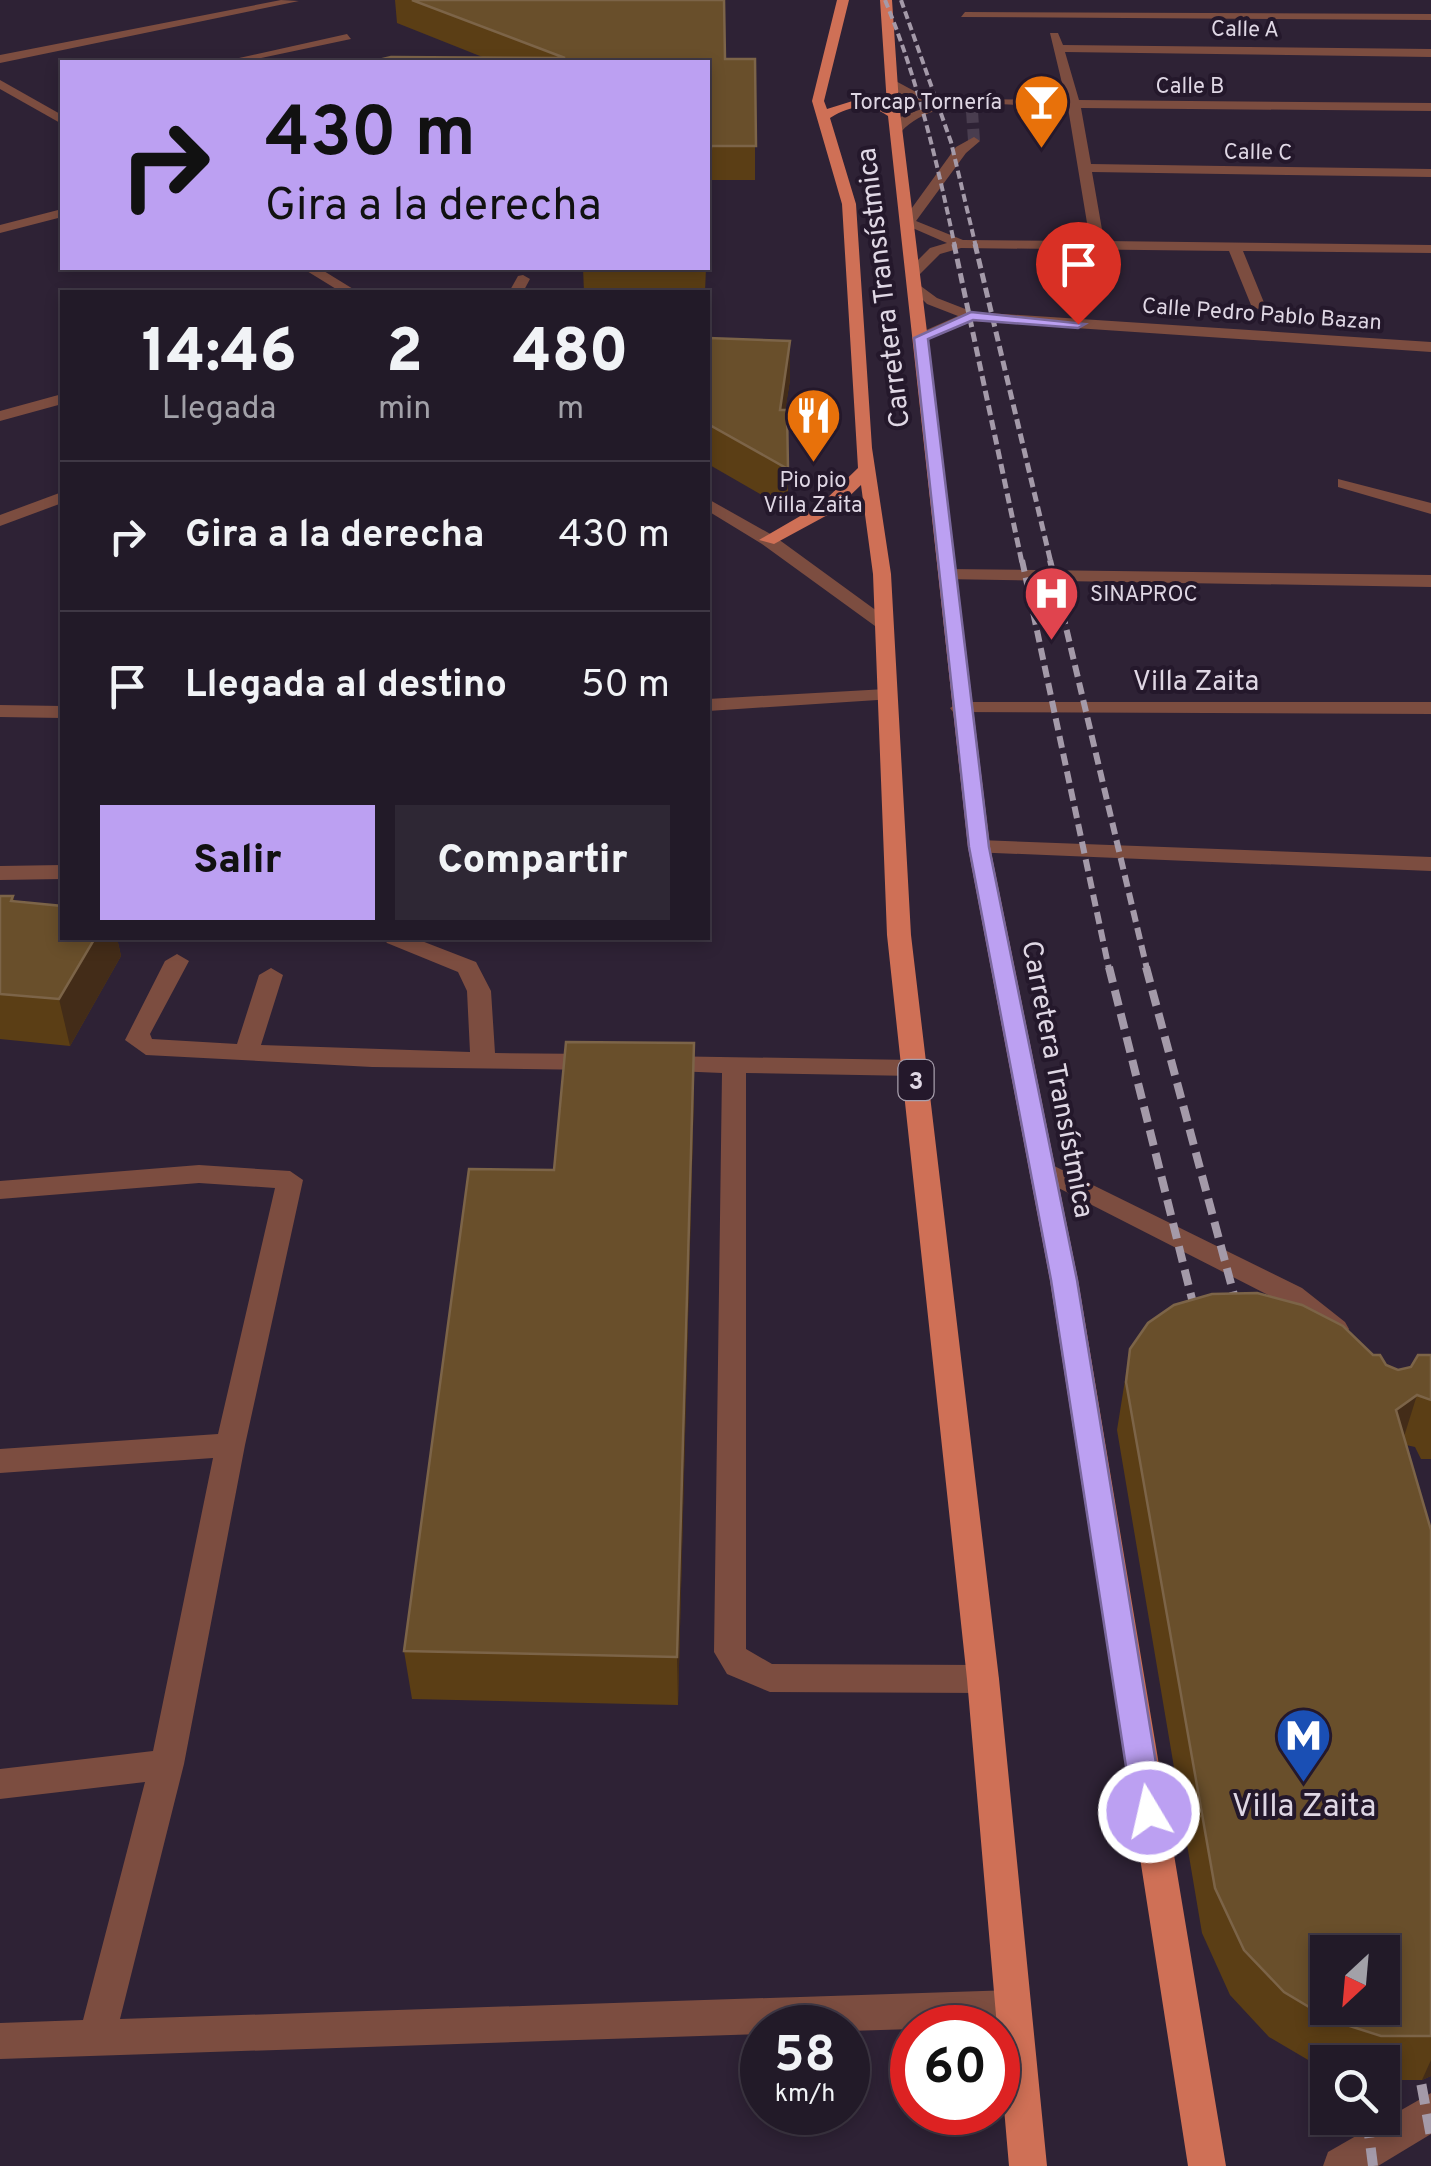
<!DOCTYPE html>
<html lang="es">
<head>
<meta charset="utf-8">
<style>
	body { margin:0; font-family:Overpass,sans-serif; background:#2e2734; color:#f1f3f6; height:100vh; display:flex; flex-direction:column; font-size:38px; white-space:nowrap }
	* { box-sizing:border-box; margin:0 }
	p { font-size:32px; color:#a2a1a8 }
	.icon { flex:none; width:55px; height:55px; fill:none; stroke:currentColor; stroke-width:2; stroke-linecap:round; stroke-linejoin:round }
	.map { position:relative; flex:1; overflow:hidden }
	.drawer { position:absolute; left:60px; top:290px; width:650px; height:650px; display:flex; flex-direction:column; background:#221a28; border-radius:0px; box-shadow:0 5px 15px #0003,0 0 0 2px #3f3845 }
	.drawer>* { flex:none }
	.top-card { position:absolute; left:60px; top:60px; width:650px; height:210px; border-radius:0px; box-shadow:0 5px 15px #0003,0 0 0 2px #3f3845; background:#bca0f2; color:#111; overflow:hidden }
	.needle { width:65px; rotate:206deg }
	.buttons { position:absolute; left:1310px; top:1935px; display:grid; gap:20px }
	.buttons a { display:grid; place-items:center; width:90px; height:90px; border-radius:0px; background:#221a28; box-shadow:0 5px 15px #0003,0 0 0 2px #3f3845; font-size:50px }
	.speed { position:absolute; left:740px; top:2005px; display:flex; gap:20px; font-size:50px; font-weight:700; text-align:center }
	.speed>* { display:grid; place-content:center; width:130px; height:130px; border-radius:50%; background:#221a28; box-shadow:0 5px 15px #0003,0 0 0 2px #3f3845; line-height:1 }
	.speed small { font-size:25px; font-weight:400 }
	.speed .limit { border:15px solid #d22; background:#fff; color:#111 }
	.pin { position:absolute; display:grid; place-items:center; width:85px; height:85px; color:#fff; margin:-102px -42px; border-radius:50% 50% 50% 0; rotate:-45deg; box-shadow:0 0 10px #0007 }
	.pin .icon { rotate:45deg }
	.me { position:absolute; width:110px; margin:-55px; rotate:351deg; stroke-linejoin:round; filter:drop-shadow(0 0 8px #0008) }
	.turn { display:flex; align-items:center; gap:35px; height:210px; padding:0 40px; font-size:45px }
	.turn .icon { width:130px; height:130px; stroke-width:2.5 }
	.turn b { display:block; font-size:70px; line-height:85px }
	.eta { display:flex; justify-content:space-evenly; align-items:center; height:170px; text-align:center }
	.eta b { font-size:60px; font-weight:800; line-height:70px }
	.cta { display:flex; gap:20px; margin-top:auto; padding:20px 40px }
	.cta a { flex:1; height:115px; border-radius:0px; background:#bca0f2; color:#111; font-size:40px; font-weight:800; line-height:115px; text-align:center }
	.cta a+a { background:#2e2734; color:#f1f3f6 }
	ul { padding:0; list-style:none }
	li { display:flex; align-items:center; gap:30px; height:150px; padding:0 40px; border-top:2px solid #3f3845 }
	li div { flex:1 }
	li b { display:block; font-size:38px }
	li em { font-style:normal }
	.map>svg:first-child { display:block }
	.lines { fill:none; stroke-linecap:round; stroke-linejoin:round }
	.minor-tunnel { stroke:#493d4f; stroke-width:12; stroke-dasharray:12 6; stroke-linecap:butt }
	.minor { fill:#7c4d40; fill-rule:evenodd }
	.major { fill:#cf7056; fill-rule:evenodd }
	.rail-far4 { stroke:#a49aa9; stroke-width:4; stroke-dasharray:8 4; stroke-linecap:butt }
	.rail-far3 { stroke:#a49aa9; stroke-width:5; stroke-dasharray:10 5; stroke-linecap:butt }
	.rail-far2 { stroke:#a49aa9; stroke-width:6; stroke-dasharray:12 6; stroke-linecap:butt }
	.rail-far1 { stroke:#a49aa9; stroke-width:8; stroke-dasharray:16 8; stroke-linecap:butt }
	.rail { stroke:#a49aa9; stroke-width:10; stroke-dasharray:20 10; stroke-linecap:butt }
	.wall { fill:#5b3e15 }
	.shaded-wall { fill:#432c18 }
	.building { fill:#694f2b; stroke:#7c6448; stroke-width:2.5; fill-rule:evenodd }
	.route { fill:#bca0f2; stroke:#7a689d; stroke-width:2.5 }
	.labels { text-anchor:middle; stroke-width:8; stroke-linejoin:round; paint-order:stroke }
	.far-street-label { font-size:22px; fill:#dfd7e4; stroke:#24182b }
	.far-poi-label { font-size:22px; fill:#dfd7e4; stroke:#24182b; text-anchor:end }
	.shield { fill:#24182b; stroke:#a79eac; stroke-width:2.5 }
	.shield-label { font-size:25px; font-weight:bold; fill:#dfd7e4 }
	.street-label { font-size:28px; fill:#dfd7e4; stroke:#24182b }
	.near-poi-label { font-size:32px; fill:#dfd7e4; stroke:#24182b }
</style>
</head>
<body>
<div class="map">
<svg width="1431" height="2166" viewBox="0 0 1431 2166">
	<rect width="100%" height="100%" fill="#2e2235"/>
	<g class="lines">
		<path class="minor-tunnel" d="M972,111L974,141"/>
		<g class="minor">
			<path d="M281,0L299,1L0,63V55Z"/>
			<path d="M965,12L1431,14V20L961,17Z"/>
			<path d="M1050,33H1058L1063,45L1431,49V57L1065,52L1079,100L1431,103V111L1081,108L1091,164L1431,169V177L1092,172L1104,241L1431,245V253L1243,251L1265,305L1258,309L1251,305L1229,251L961,248L940,254L920,274H910V268L930,248L947,243L901,223L956,147L974,137L980,141L966,153L916,221L963,240L1090,241L1068,108C1019,107 938,91 901,132L891,129L902,116L936,104L908,98L888,86L892,79L916,92L949,99L1066,100Z"/>
			<path d="M347,34L351,39L242,62H221Z"/>
			<path d="M0,80L62,115V124L0,89Z"/>
			<path d="M62,209V217L0,233V225Z"/>
			<path d="M302,268H319L358,292H341Z"/>
			<path d="M523,275L530,279L523,292H509L518,276Z"/>
			<path d="M918,284L937,298L973,312L1431,342V352L973,321L920,343L912,338L915,335L958,316L927,304L911,288Z"/>
			<path d="M62,394V404L0,421V411Z"/>
			<path d="M1338,479L1431,503V514L1338,487Z"/>
			<path d="M62,492V503L0,526V515Z"/>
			<path d="M708,499L774,536L892,622L889,626H875L762,544L708,511Z"/>
			<path d="M948,569L1431,575V587L941,579L939,575Z"/>
			<path d="M886,689L893,691V699L708,711V699Z"/>
			<path d="M960,702H1431V714L953,712L950,708Z"/>
			<path d="M0,705L62,706V718L0,717Z"/>
			<path d="M979,840L1431,857V871L971,852L968,847L971,842Z"/>
			<path d="M62,865V879L0,880V866Z"/>
			<path d="M383,938H414L476,962L491,991L495,1053L595,1054L607,1062L595,1070L372,1067L146,1055L125,1040L165,961L177,954L189,961L150,1034L152,1039L237,1044L259,975L271,968L283,975L261,1045L470,1052L467,991L458,972L387,943Z"/>
			<path d="M660,1056L914,1060L926,1068L914,1076L746,1073V1649L772,1664L983,1665L995,1669L999,1679L995,1689L983,1693L770,1692L727,1674L714,1652L722,1073L651,1070L648,1064Z"/>
			<path d="M1044,1161L1302,1288L1345,1322L1349,1329L1345,1336H1325L1282,1302L1035,1176L1031,1170Z"/>
			<path d="M199,1165L290,1171L303,1180L245,1445L184,1764L120,2019L1013,1990L1026,1995L1031,2008L1026,2021L1013,2026L848,2031V2028H762V2034L0,2059V2023L83,2020L145,1782L0,1799V1769L153,1751L213,1458L0,1473V1449L218,1434L275,1188L199,1183L0,1199V1181Z"/>
			<path d="M1431,2093V2134L1378,2166H1323L1328,2152Z"/>
		</g>
		<path class="major" d="M837,0H849L824,101L827,109L859,99L887,105L880,0H892L899,103L990,847L1078,1280L1226,2166H1188L1050,1280L968,847L888,116C867,102 850,106 830,118L856,204L872,448L891,574L911,935L999,1679L1047,2166H1009L967,1679L887,935L873,574L861,485L833,512L774,544L759,540L821,504L858,468L842,204L812,101Z"/>
		<g class="rail-far4">
			<path d="M885,0C918,80 937,162 955,247"/>
			<path d="M901,0L951,142L976,247"/>
		</g>
		<g class="rail-far3">
			<path d="M954,244L1022,563"/>
			<path d="M975,244L1051,563"/>
		</g>
		<g class="rail-far2">
			<path d="M1022,560L1109,969"/>
			<path d="M1050,560L1147,969"/>
		</g>
		<g class="rail-far1">
			<path d="M1109,967L1199,1327"/>
			<path d="M1146,967L1241,1321"/>
		</g>
		<g class="rail">
			<path d="M1416,2055L1431,2137"/>
			<path d="M1367,2118L1373,2166"/>
		</g>
	</g>
	<g class="wall">
		<path d="M395,0H724L725,59H755V180H711L485,58L397,23Z"/>
		<path d="M583,268H706L705,292H584Z"/>
		<path d="M708,338L790,380L785,410L788,469V510L708,464Z"/>
		<path d="M0,896H13L14,901L62,938H117L121,956L70,1046L0,1039Z"/>
		<path d="M694,1043V1091L678,1705L412,1699L404,1651L554,1170Z"/>
		<path d="M1130,1349L1373,1355L1386,1365L1398,1370L1411,1367L1431,1355V1459H1421L1415,1447L1406,1445L1431,1530V2076L1422,2080H1382V2062H1328V2068L1315,2064L1269,2037L1230,1995L1202,1933L1117,1430Z"/>
	</g>
	<g class="shaded-wall">
		<path d="M711,146V180L708,243V207Z"/>
		<path d="M790,341V380L779,450L780,410Z"/>
		<path d="M95,938H117L121,956L70,1046L59,999Z"/>
		<path d="M694,1043V1091L678,1705L677,1657Z"/>
		<path d="M1417,1395L1402,1443L1396,1410Z"/>
		<path d="M1431,2060V2076L1422,2080Z"/>
	</g>
	<g class="building">
		<path d="M412,0H724L725,59H755L756,146H711L708,207V62H370L391,57L565,58Z"/>
		<path d="M708,338L790,341L780,410H787L788,469L708,424Z"/>
		<path d="M0,896H13L11,901L62,906V938H95L59,999L0,994Z"/>
		<path d="M566,1042L694,1043L677,1657L404,1651L469,1169L554,1170Z"/>
		<path d="M1257,1293L1302,1305L1343,1326L1373,1355H1380L1386,1365L1398,1370L1411,1367L1418,1355H1431V1400L1417,1395L1396,1410L1431,1530V2036H1381L1331,2020L1284,1992L1244,1950L1215,1888L1126,1382L1130,1349L1148,1323L1174,1305L1212,1294ZM1328,1952H1382V2008H1328Z"/>
	</g>
	<path class="route" d="M971,312L1085,324L1078,328L973,320L928,339L989,847L1077,1280L1164,1812L1160,1822L1149,1826L1138,1822L1133,1812L1051,1280L969,847L914,338Z"/>
	<defs>
		<symbol id="bar-pin" viewBox="-11 -11 22 30"><path d="M0 17L-7.5 6A9.5 9.5 0 1 1 7.5 6Z" fill="#e8710a" stroke="#24182b"/><path d="M-6-5H6L.8 .8V4.5H3.5V6h-7V4.5H-.8V.8Z" fill="#fff"/></symbol>
		<symbol id="restaurant-pin" viewBox="-11 -11 22 30"><path d="M0 17L-7.5 6A9.5 9.5 0 1 1 7.5 6Z" fill="#e8710a" stroke="#24182b"/><path d="M-5-6h1v4h1v-4h1v4h1v-4h1v5L-1.5 .5V6h-2V.5L-5-1ZM5-6V6H3V1.5H1.5Q1.5-4 5-6Z" fill="#fff"/></symbol>
		<symbol id="hospital-pin" viewBox="-11 -11 22 30"><path d="M0 17L-7.5 6A9.5 9.5 0 1 1 7.5 6Z" fill="#e0444e" stroke="#24182b"/><path d="M-5-5h3v3.5h4V-5h3V5h-3V1.5h-4V5h-3Z" fill="#fff"/></symbol>
		<symbol id="metro-pin" viewBox="-11 -11 22 30"><path d="M0 17L-7.5 6A9.5 9.5 0 1 1 7.5 6Z" fill="#1a4fb4" stroke="#24182b"/><path d="M-5.5 5V-5H-3L0 0L3-5H5.5V5H3V-.5L0 4L-3-.5V5Z" fill="#fff"/></symbol>
	</defs>
	<g fill-rule="evenodd">
		<use href="#bar-pin" x="1010" y="70" width="63" height="86"/>
		<use href="#restaurant-pin" x="782" y="384" width="63" height="86"/>
		<use href="#hospital-pin" x="1020" y="562" width="63" height="86"/>
		<use href="#metro-pin" x="1272" y="1704" width="63" height="86"/>
	</g>
	<g class="labels">
		<g class="far-street-label">
			<text transform="translate(1245 28) rotate(1)" y="8">Calle A</text>
			<text x="1190" y="93">Calle B</text>
			<text transform="translate(1258 151) rotate(1)" y="8">Calle C</text>
			<text transform="translate(1262 313) rotate(4)" y="8">Calle Pedro Pablo Bazan</text>
		</g>
		<g class="far-poi-label">
			<text x="1002" y="109">Torcap Tornería</text>
			<text x="813" y="487" text-anchor="middle">Pio pio<tspan x="813" dy="25">Villa Zaita</tspan></text>
			<text x="1090" y="601" text-anchor="start">SINAPROC</text>
		</g>
		<rect class="shield" x="898.5" y="1060" width="35" height="40" rx="8"/>
		<g class="shield-label">
			<text x="916" y="1089">3</text>
		</g>
		<g class="street-label">
			<text transform="translate(882 288) rotate(-97)" y="10">Carretera Transístmica</text>
			<text x="1196" y="690">Villa Zaita</text>
			<text transform="translate(1059 1079) rotate(79)" y="10">Carretera Transístmica</text>
		</g>
		<g class="near-poi-label">
			<text x="1304" y="1816">Villa Zaita</text>
		</g>
	</g>
</svg>
<div class="buttons">
<a><svg class="needle" viewBox="-14 -14 28 28"><path d="M0-13l5 13h-10z" fill="#e53935"/><path d="M0 13l5-13h-10z" fill="#a2a1a8"/></svg></a>
<a><svg class="icon" aria-label="search" viewBox="0 0 24 24"><circle cx="10" cy="10" r="6"/><path d="M15 15l6 6"/></svg></a>
</div>
<div class="speed"><div>58<small>km/h</small></div><div class="limit">60</div></div>
<div class="pin" style="left:1078px;top:324px;background:#d93025"><svg class="icon" aria-label="arrive" viewBox="0 0 24 24"><path d="M6 21V4h12l-3 4 3 4H6"/></svg></div>
<svg class="me" style="left:1149px;top:1812px" viewBox="-20 -20 40 40"><circle r="17" fill="#bca0f2" stroke="#fff" stroke-width="3"/><path d="M0-11L8 9 0 5-8 9z" fill="#fff"/></svg>
<div class="top-card">
<div class="turn"><svg class="icon" aria-label="right" viewBox="0 0 24 24"><path d="M7 20v-9h11M14 6l5 5-5 5"/></svg><div><b>430 m</b>Gira a la derecha</div></div>
</div>
<section class="drawer">
<div class="eta">
<div><b>14:46</b><p>Llegada</p></div>
<div><b>2</b><p>min</p></div>
<div><b>480</b><p>m</p></div>
</div>
<ul>
<li><svg class="icon" aria-label="right" viewBox="0 0 24 24"><path d="M7 20v-9h11M14 6l5 5-5 5"/></svg><div><b>Gira a la derecha</b></div><em>430 m</em></li>
<li><svg class="icon" aria-label="arrive" viewBox="0 0 24 24"><path d="M6 21V4h12l-3 4 3 4H6"/></svg><div><b>Llegada al destino</b></div><em>50 m</em></li>
</ul>
<div class="cta"><a>Salir</a><a>Compartir</a></div>
</section>
</div>
</body>
</html>
